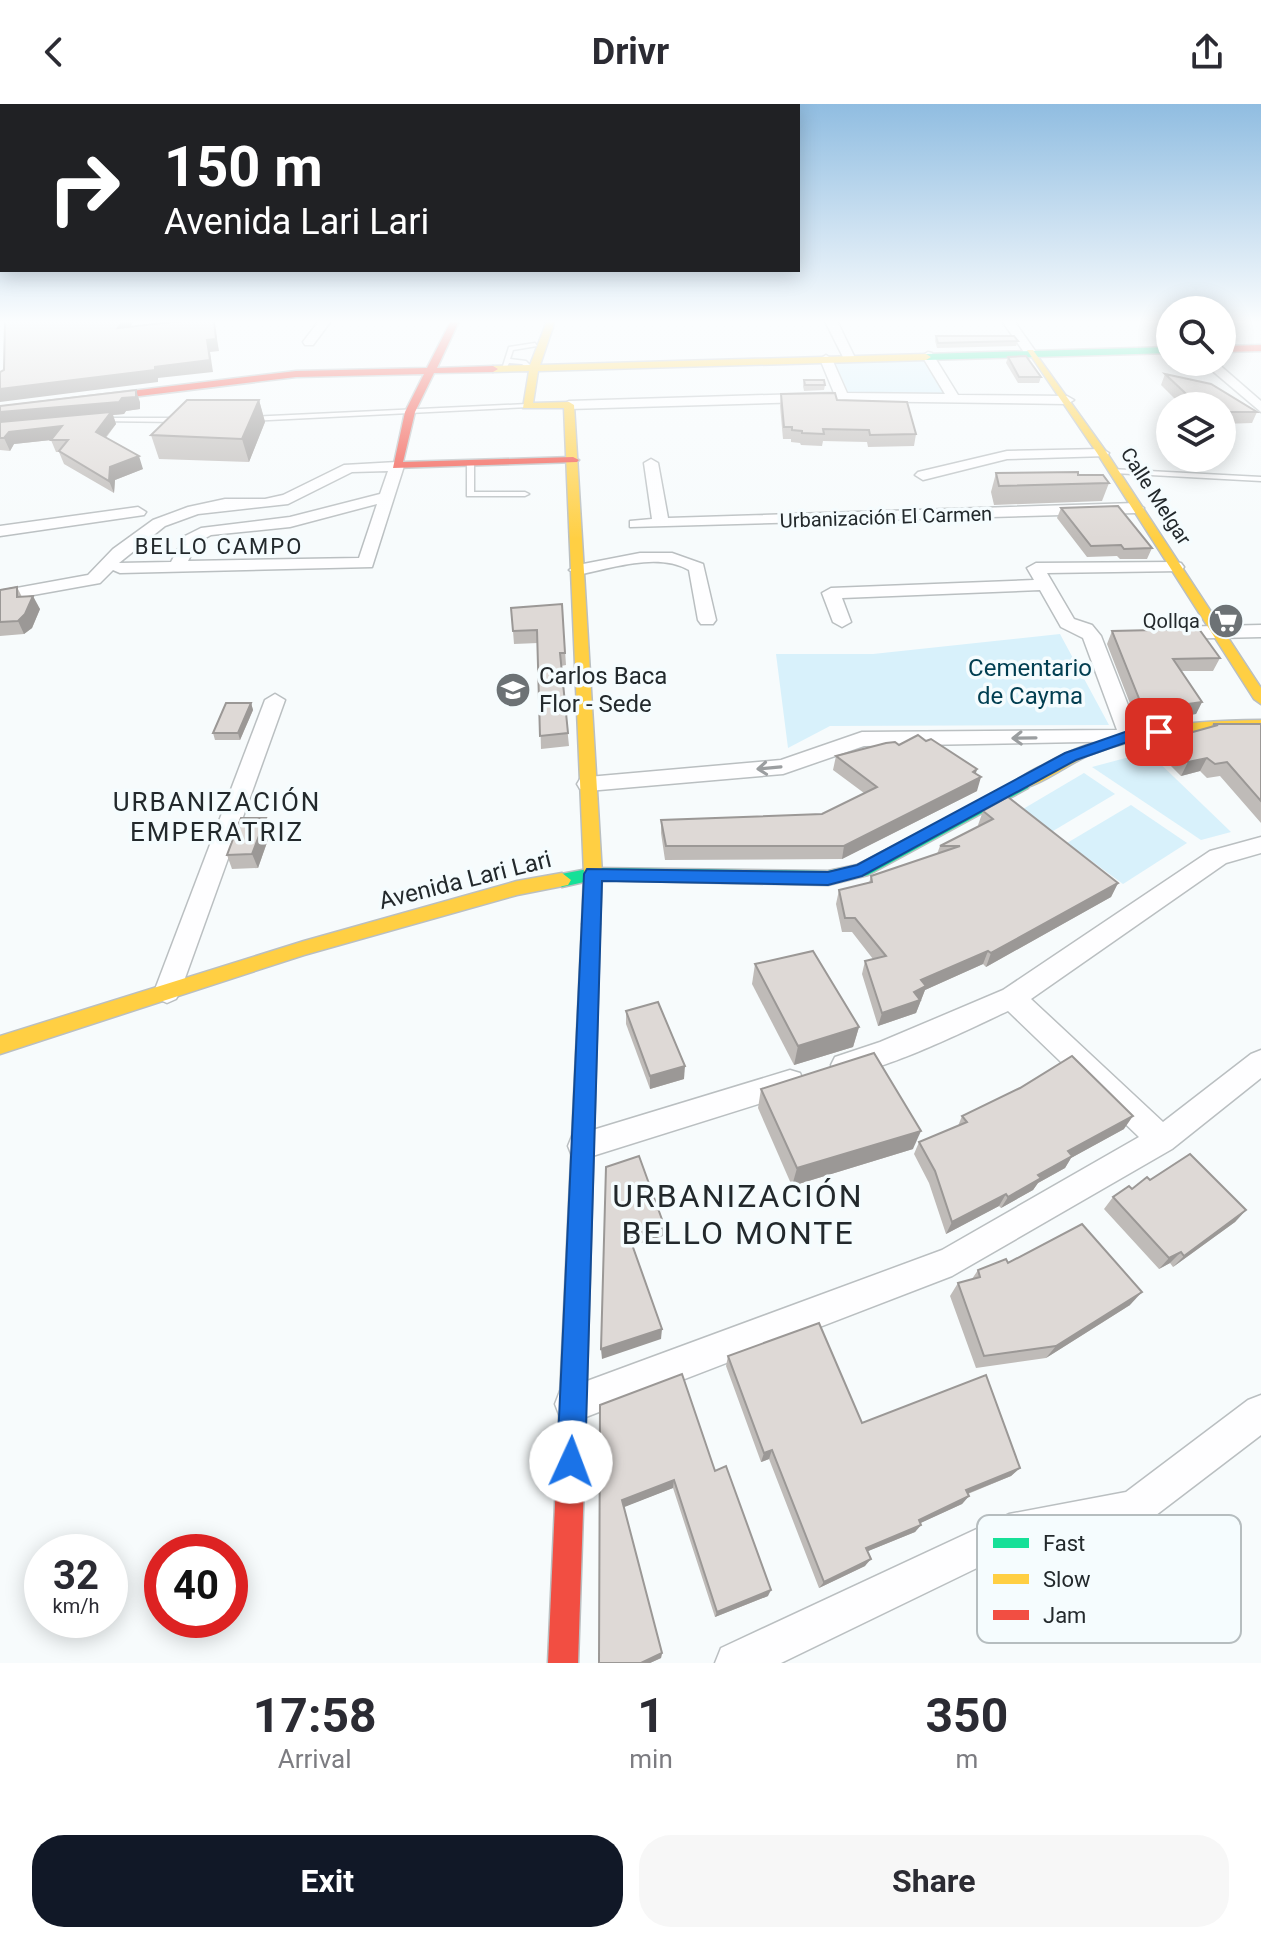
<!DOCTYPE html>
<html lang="en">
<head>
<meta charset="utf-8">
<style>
	body { margin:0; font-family:Roboto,sans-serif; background:#f7f7f7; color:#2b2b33; height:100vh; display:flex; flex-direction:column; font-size:30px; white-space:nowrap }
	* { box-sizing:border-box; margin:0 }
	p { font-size:26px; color:#7c7c81 }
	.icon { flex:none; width:44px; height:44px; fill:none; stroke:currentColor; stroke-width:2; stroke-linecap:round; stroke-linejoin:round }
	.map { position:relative; height:1559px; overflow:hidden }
	.details { display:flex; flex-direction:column; background:#fff; flex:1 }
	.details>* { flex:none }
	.top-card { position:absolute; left:0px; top:0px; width:800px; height:168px; box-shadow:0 4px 20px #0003; background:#202124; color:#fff; overflow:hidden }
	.tools { position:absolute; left:1156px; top:192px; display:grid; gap:16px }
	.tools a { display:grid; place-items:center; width:80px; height:80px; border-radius:50%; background:#fff; box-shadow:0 4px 20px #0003; font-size:40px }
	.speed { position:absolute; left:24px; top:1430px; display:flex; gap:16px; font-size:40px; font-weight:700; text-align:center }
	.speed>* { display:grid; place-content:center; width:104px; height:104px; border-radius:50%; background:#fff; box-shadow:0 4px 20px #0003; line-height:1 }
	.speed small { font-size:20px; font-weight:400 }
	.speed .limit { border:12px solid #d22; background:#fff; color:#111 }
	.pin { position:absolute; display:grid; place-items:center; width:68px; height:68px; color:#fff; margin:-34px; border-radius:16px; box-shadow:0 4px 12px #0006 }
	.me { position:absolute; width:88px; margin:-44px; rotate:2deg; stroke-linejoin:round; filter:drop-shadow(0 0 6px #0008) }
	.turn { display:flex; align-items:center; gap:28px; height:168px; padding:0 32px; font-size:36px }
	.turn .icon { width:104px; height:104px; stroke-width:2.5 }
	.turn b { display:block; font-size:56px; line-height:68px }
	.eta { display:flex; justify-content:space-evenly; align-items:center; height:136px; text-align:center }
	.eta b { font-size:48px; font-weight:700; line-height:56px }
	.primary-button { display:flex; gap:16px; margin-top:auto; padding:16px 32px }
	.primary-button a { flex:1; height:92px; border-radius:32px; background:#111827; color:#fff; font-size:32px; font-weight:700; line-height:92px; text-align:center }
	.primary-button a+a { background:#f7f7f7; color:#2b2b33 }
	header { display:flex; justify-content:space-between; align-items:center; height:104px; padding:0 32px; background:#fff; font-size:36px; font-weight:700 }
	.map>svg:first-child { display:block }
	.green { fill:#d8f1fb }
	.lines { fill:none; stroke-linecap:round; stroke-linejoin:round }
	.lane-casing { stroke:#babfc1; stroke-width:3 }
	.street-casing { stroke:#babfc1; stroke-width:3 }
	.fast-casing { stroke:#babfc1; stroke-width:3 }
	.slow-casing { stroke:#babfc1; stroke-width:3 }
	.jam-casing { stroke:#babfc1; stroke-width:3 }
	.lane { fill:#fefeff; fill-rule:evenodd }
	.street { fill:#fefeff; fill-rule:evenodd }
	.fast { fill:#16e098; fill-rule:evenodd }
	.slow { fill:#ffcf43; fill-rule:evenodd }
	.jam { fill:#f24e42; fill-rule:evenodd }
	.wall { fill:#bfbbb8 }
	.shaded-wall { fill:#9b9896 }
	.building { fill:#ded9d6; stroke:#9b9896; stroke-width:2 }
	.oneway { stroke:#9b9ea0 }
	.route { fill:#1a73e8; stroke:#114b97; stroke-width:2 }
	.labels { text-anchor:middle; stroke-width:7; stroke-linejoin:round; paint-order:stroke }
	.far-street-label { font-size:20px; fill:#23292c; stroke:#f5fcfe }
	.far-poi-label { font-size:20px; fill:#23292c; stroke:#f5fcfe; text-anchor:end }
	.far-neighbourhood-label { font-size:22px; letter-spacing:2px; fill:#23292c; stroke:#f5fcfe }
	.park-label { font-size:24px; fill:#013e51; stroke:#f5fcfe }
	.poi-label { font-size:24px; fill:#23292c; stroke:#f5fcfe; text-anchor:start }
	.street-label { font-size:24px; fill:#23292c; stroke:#f5fcfe }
	.neighbourhood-label { font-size:26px; letter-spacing:2px; fill:#23292c; stroke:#f5fcfe }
	.near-neighbourhood-label { font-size:32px; letter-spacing:2px; fill:#23292c; stroke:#f5fcfe }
	.key { fill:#f5fcfe; stroke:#b6bdbf; stroke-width:2 }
	.key-label { font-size:22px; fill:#23292c }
</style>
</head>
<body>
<header><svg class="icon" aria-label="back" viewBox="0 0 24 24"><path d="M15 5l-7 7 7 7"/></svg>Drivr<svg class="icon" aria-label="share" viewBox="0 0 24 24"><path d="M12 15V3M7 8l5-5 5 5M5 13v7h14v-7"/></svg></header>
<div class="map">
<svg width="1261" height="1559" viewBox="0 0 1261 1559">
	<rect width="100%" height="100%" fill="#f7fbfc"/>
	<g class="green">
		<path d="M924,255L944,289L849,290L834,256Z"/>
		<path d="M1060,530L1109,621L830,622L788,644L776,550H873Z"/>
		<path d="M1148,648L1231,728L1201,736L1092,663Z"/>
		<path d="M1084,669L1115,690L1048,730L1018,708Z"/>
		<path d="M1131,701L1187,739L1123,780L1067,739Z"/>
	</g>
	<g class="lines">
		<defs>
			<g id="lane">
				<path d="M535,239L537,242L513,246L510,255L526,257L532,263L531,264H527L522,260L509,259L506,265H502L509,243Z"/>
				<path d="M527,300L529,301V303L251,317L248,315L251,313Z"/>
				<path d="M99,314H180L183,316L180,318L97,317V315Z"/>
				<path d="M467,357L474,359V388H525L529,390L525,392H467Z"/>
				<path d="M1111,365L1261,373V377L1114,369H1111Z"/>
			</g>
			<g id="street">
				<path d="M319,217H331L313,241H305L303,238Z"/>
				<path d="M825,217H837L855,254L853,257H845Z"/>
				<path d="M1002,217H1014L1036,248L1034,251H1026Z"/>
				<path d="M928,248L932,249L958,291L1067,292L1074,296L1067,300L842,297L569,305L562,301L569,297L834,289L820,255L826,251L832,255L847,289L945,290L922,252Z"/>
				<path d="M1202,258H1216L1261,297V308Z"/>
				<path d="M1102,345L1109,349L1107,352L1007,355L923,376L915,371L918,368L1007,347Z"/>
				<path d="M651,355L658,359L668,414L1136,399L1144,404L1136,409L630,423V417L652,415L644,359Z"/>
				<path d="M397,358L404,362L372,463L120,469L113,466L100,479L0,497V487L88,471L113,445L153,416L188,403L225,395H265L283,391L344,361ZM388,367L380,390L290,413L201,424L185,432L171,458L119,459L165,422L198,410L288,400L352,368ZM377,400L359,454L188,457L198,438L211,431L290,423Z"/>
				<path d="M138,403L146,408L144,411L0,432V422Z"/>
				<path d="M640,449H672L703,460L716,516L713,520H701L698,516L689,466C658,448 611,464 578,471L569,466L578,461Z"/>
				<path d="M1175,458L1181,459L1184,463L1181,467L1047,469L1074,515L1092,521L1101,532L1140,632L1137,637L864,642L783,670L588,687L580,685L577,680L580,675L588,673L781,656L862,628L1117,626L1083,534L1061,523L1040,486L842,494L851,518L842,523L833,518L822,489L831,484L1034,476L1027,464L1036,459Z"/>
				<path d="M1261,521V533L1171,535L1162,529L1171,523Z"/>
				<path d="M275,590L285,596L180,888L176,895L167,899L158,895L154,888L265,596Z"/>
				<path d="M1261,733V749L1226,759L1031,895L1163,1018L1251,950L1261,946V974L1172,1045L952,1172L573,1318L560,1313L555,1300L560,1287L942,1146L1139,1033L1008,907C977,921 862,979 835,969L831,961L835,953L880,938L1003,886L1210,747Z"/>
				<path d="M790,966L800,969L804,978L800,987L583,1055L572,1052L568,1042L572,1032L583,1029Z"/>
				<path d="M1261,1291V1331L1147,1418L1134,1424L1012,1447L781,1559H715L721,1544L996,1416L1009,1410L1126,1388L1248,1296Z"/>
			</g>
			<g id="fast">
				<path d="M1170,243V249L926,256L921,253L926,250Z"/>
				<path d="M1022,675L1028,676L1030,680L1028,684L868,771L828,781L593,776L562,783L553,776L556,771L593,764L828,767L857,761Z"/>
				<path d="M591,813L598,815L600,820L584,1378L580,1388L570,1392L560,1388L556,1378L582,820L584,815Z"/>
			</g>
			<g id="slow">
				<path d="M547,217H555L540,261L926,250L931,253L926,256L538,267L533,299L569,298L574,301L602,770L600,820L598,825H584L582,820L584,770L564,304H523L529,267L493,268L488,265L493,262L530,261Z"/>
				<path d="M1027,246H1033L1107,349L1261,584V600L1254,595L1097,349Z"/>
				<path d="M1261,616V626C1202,626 1144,629 1089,651C1071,658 1032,688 1016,684L1014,680C1021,671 1034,666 1045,660C1112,623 1185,617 1261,616Z"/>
				<path d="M562,769L571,776L568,781L517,791L304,851L0,950V932L304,837L517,777Z"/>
			</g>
			<g id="jam">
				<path d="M451,217H459L437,264L493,262L498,265L493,268L434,269L415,308L403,358L573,353L579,356L577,358L393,364L405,308L424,270L296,273L0,309V303L296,267L427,264Z"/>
				<path d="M1261,241V247L1222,248V242Z"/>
				<path d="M570,1364L580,1368L584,1378L578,1559H548L556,1378L560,1368Z"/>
			</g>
		</defs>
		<use href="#lane" class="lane-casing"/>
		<use href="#street" class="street-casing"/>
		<use href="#fast" class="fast-casing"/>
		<use href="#slow" class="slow-casing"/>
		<use href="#jam" class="jam-casing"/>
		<use href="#lane" class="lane"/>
		<use href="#street" class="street"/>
		<use href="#fast" class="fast"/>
		<use href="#slow" class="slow"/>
		<use href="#jam" class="jam"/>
	</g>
	<g class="wall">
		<path d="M936,232L1018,237L1016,242L937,244L935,237Z"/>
		<path d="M1008,253L1041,273L1039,279H1018L1006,259Z"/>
		<path d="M1165,270L1257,308L1252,319L1222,320V302H1182L1161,281Z"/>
		<path d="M804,276L825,281L824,286L804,287L803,282Z"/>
		<path d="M781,290L837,296L916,330L914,342L868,343L867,338L823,337L822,342L801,341L800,339L791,338V335H783L780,302Z"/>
		<path d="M259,296L265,318L249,358L159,355L151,331Z"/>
		<path d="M140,298V305L126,307L124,310L113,311L116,320L106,334L143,365L115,376L114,389L64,360L59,348H56L51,336L14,340L10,347L0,346V308Z"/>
		<path d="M996,369L1078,371L1109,379L1102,397L994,401L991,388Z"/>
		<path d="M1061,404L1152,444L1147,455H1120L1117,452L1087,453L1057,414Z"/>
		<path d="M17,483L22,493L40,505L32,524L24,530L0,532V486Z"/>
		<path d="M562,500L566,561L561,562L569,642L541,645L538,539L514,540L513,527Z"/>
		<path d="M1112,527L1220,554L1213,567H1181L1202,598L1196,610L1147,617L1136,615L1107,540Z"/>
		<path d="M251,599L253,606L240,636H215L213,629Z"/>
		<path d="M1213,620H1261V719L1220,672L1207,674L1200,667L1181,672L1158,649L1164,636L1211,623Z"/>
		<path d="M899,641L976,670L977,687L842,755L665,756L661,729V716L822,710L864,689L833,666L836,652Z"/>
		<path d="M983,707L1118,779L1111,793L986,863L983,860L925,886L916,909L878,922L862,870L865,857L873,855L852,828H842L836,800L839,786L869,779L871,772L937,750L940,742L980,722L978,721Z"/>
		<path d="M266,714L271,727L258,764L232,765L227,751Z"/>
		<path d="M755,860L859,923L853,943L794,961L752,880Z"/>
		<path d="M626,907L684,975L650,985L626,920Z"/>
		<path d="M761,985L913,1045L792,1082L758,1004Z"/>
		<path d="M962,1012L1124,1025L1071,1054L1065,1064L1038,1079L1033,1086L1001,1104L999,1102L946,1130L929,1079L914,1050L919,1038L958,1022Z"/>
		<path d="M1150,1076L1246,1106L1235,1118L1173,1163L1170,1159L1159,1165L1104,1105L1113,1093Z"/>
		<path d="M1008,1159L1130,1201L1046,1254L976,1264L950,1192L958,1179L972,1175L978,1166Z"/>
		<path d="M728,1252L862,1319L1020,1364L1011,1372L968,1390L969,1392L962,1400L920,1419L921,1421L915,1428L868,1447L865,1462L819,1484L769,1355L761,1358L726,1262Z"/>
		<path d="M600,1301L715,1367L768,1492L715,1513L673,1384L623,1403L662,1549L661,1554L650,1559H599Z"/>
	</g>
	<g class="shaded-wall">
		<path d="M123,217H134L122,235L118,224Z"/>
		<path d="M214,217L219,247L210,248L213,268L158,274V278L0,298V285L155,263L207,236Z"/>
		<path d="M136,286L140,298V305L126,307L124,310L113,311L116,320L100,340L96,328L109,311L0,321V308L122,294Z"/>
		<path d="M259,296L265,318L249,358L242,335Z"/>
		<path d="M62,322L51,336L14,340L10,347L4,334L9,328Z"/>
		<path d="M139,352L143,365L115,376L114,389L109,377L110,363Z"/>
		<path d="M33,492L40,505L32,524L24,530L18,517Z"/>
		<path d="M1202,598L1196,610L1147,617L1153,605Z"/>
		<path d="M251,599L253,606L240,636L238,629Z"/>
		<path d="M1207,654L1200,667L1181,672L1188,658Z"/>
		<path d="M977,665L974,677L981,673L977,687L842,755L844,742Z"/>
		<path d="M266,714L271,727L258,764L252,750Z"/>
		<path d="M1118,779L1111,793L986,863L991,849Z"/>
		<path d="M988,847L983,860L925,886L916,909L878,922L882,909L914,888L921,876Z"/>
		<path d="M859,923L853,943L794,961L798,942Z"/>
		<path d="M685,962L684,975L650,985V972Z"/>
		<path d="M1133,1012L1124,1025L1071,1054L1065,1064L1038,1079L1033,1086L1001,1104L1008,1093L1068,1047Z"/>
		<path d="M921,1027L913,1045L792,1082L797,1064Z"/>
		<path d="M1006,1090L999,1102L946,1130L952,1118Z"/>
		<path d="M1246,1106L1235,1118L1173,1163L1184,1152Z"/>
		<path d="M664,1121L663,1132L629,1143V1132Z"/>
		<path d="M1181,1148L1170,1159L1159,1165L1169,1154Z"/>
		<path d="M1142,1188L1130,1201L1046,1254L1056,1242Z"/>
		<path d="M662,1225L661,1235L602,1255L601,1245Z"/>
		<path d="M772,1346L769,1355L761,1358L764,1349Z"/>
		<path d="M1020,1364L1011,1372L959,1393L966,1386Z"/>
		<path d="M674,1376L673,1384L622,1404V1396Z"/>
		<path d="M969,1392L962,1400L912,1423L919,1416Z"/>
		<path d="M921,1421L915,1428L861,1450L866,1444Z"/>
		<path d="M871,1455L865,1462L819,1484L824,1478Z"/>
		<path d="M771,1486L768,1492L715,1513L717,1508Z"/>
		<path d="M662,1549L661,1554L650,1559H641Z"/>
	</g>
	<g class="building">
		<path d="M5,217H123L118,224L182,217H214L216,235L207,236L210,256L155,263V266L0,285V268L4,266Z"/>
		<path d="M936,232H1014L1018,237L938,239Z"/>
		<path d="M1026,252L1041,273H1019L1008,253Z"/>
		<path d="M1165,270L1211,280L1257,308H1222V302H1199Z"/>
		<path d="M804,276H824L825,281H805Z"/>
		<path d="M136,286V293L122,294L119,298L0,308V302Z"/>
		<path d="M835,289L837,296L907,298L916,330L870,331L869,326L823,325L824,330L802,329V327L792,326V323H784L781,290Z"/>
		<path d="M187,296H259L242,335L151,331Z"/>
		<path d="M111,308L96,328L139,352L110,363L109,377L59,347L68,336H51L62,322L9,328L4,334H0V318Z"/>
		<path d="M1078,368V371H1103L1109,379L999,382L996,369Z"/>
		<path d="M1118,402L1152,444L1124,445L1121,441L1091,442L1061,404Z"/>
		<path d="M17,483V493L33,492L25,510L18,517L0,518V486Z"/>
		<path d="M562,500L565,549H560L568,629L540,632L537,526L513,527L511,504Z"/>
		<path d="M1199,525L1220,554L1173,555L1202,598L1153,605L1142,602L1112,527Z"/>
		<path d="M226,599H251L238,629H213Z"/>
		<path d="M1213,620H1261V697L1227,658L1215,660L1207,654L1188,658L1164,636L1218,621Z"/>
		<path d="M918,631L926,637L931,635L977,665L973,668L981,673L844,742H666L661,716L822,710L877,683L836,652L886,639L895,638L899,641Z"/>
		<path d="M1008,693L1118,779L991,849L988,847L921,876L926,882L914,888L920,896L882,909L865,857L886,852L855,814H845L839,786L872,778L871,772L960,742H940L993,715L983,707Z"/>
		<path d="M241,714H266L252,750L227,751Z"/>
		<path d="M813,847L859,923L798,942L755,860Z"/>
		<path d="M658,898L685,962L650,972L626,907Z"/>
		<path d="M874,949L921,1027L797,1064L761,985Z"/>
		<path d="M1072,952L1133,1012L1068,1047L1072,1052L1038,1071L1041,1074L1008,1093L1006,1090L952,1118L935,1067L919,1038L967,1018L962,1012L1020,984Z"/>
		<path d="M1190,1050L1246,1106L1184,1152L1181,1148L1169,1154L1113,1093L1129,1082L1132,1085L1147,1073L1150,1076Z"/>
		<path d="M639,1052L664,1121L629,1132L662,1225L601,1245L606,1063Z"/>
		<path d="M1082,1120L1142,1188L1056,1242L984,1252L958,1179L980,1173L978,1166L1006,1155L1008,1159Z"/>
		<path d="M819,1219L862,1319L986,1271L1020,1364L966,1386L969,1392L919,1416L921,1421L866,1444L871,1455L824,1478L772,1346L764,1349L728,1252Z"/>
		<path d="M682,1270L715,1367L726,1362L771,1486L717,1508L674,1376L622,1396L662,1549L641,1559H599L600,1301Z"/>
	</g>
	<defs><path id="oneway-shaft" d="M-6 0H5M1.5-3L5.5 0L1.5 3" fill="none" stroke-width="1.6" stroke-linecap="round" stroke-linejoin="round" transform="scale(2)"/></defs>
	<g class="oneway">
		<use href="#oneway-shaft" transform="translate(1024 634) rotate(179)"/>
		<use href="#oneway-shaft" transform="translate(769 664) rotate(175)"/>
	</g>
	<linearGradient id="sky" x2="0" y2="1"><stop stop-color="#90bde1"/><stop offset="0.5" stop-color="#fbfdfe"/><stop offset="1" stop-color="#fbfdfe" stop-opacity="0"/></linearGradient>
	<rect width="1261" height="435" fill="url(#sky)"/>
	<path class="route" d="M1159,623L1167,628L1165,631L1133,636L1076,656L862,772L828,781L602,777L585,1358L581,1368L571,1372L561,1368L557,1358L584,770L587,765L828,768L857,761L1065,649L1125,628Z"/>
	<defs>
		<symbol id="supermarket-disc" viewBox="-11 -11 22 22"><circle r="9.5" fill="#6d7275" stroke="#f5fcfe"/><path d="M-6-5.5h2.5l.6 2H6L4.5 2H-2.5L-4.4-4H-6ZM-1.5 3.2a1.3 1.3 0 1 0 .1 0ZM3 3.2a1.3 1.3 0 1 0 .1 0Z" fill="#fff"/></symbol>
		<symbol id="school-disc" viewBox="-11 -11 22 22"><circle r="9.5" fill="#6d7275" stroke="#f5fcfe"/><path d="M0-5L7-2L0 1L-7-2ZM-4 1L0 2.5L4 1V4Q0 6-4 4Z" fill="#fff"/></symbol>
	</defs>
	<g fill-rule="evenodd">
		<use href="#supermarket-disc" x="1206" y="497" width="40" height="40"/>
		<use href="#school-disc" x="493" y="566" width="40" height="40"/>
	</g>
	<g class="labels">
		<g class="far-street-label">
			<text transform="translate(1156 392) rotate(57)" y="7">Calle Melgar</text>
			<text transform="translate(886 413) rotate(-2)" y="7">Urbanización El Carmen</text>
		</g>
		<g class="far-poi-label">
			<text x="1200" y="524">Qollqa</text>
		</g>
		<g class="far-neighbourhood-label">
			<text x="219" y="450">BELLO CAMPO</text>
		</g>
		<g class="park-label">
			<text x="1030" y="572">Cementario<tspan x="1030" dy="28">de Cayma</tspan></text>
		</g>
		<g class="poi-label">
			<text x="539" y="580">Carlos Baca<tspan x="539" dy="28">Flor - Sede</tspan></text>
		</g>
		<g class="street-label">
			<text transform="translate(465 776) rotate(-14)" y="8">Avenida Lari Lari</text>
		</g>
		<g class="neighbourhood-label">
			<text x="217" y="707">URBANIZACIÓN<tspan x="217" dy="30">EMPERATRIZ</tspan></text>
		</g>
		<g class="near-neighbourhood-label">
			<text x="738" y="1103">URBANIZACIÓN<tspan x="738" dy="37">BELLO MONTE</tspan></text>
		</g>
	</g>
	<rect x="977" y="1411" width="264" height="128" rx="12" class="key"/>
	<rect x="993" y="1434" width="36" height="10" fill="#16e098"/>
	<rect x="993" y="1470" width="36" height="10" fill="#ffcf43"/>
	<rect x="993" y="1506" width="36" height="10" fill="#f24e42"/>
	<g class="key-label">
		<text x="1043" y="1447">Fast</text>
		<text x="1043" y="1483">Slow</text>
		<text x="1043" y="1519">Jam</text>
	</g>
</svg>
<div class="tools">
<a><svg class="icon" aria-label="search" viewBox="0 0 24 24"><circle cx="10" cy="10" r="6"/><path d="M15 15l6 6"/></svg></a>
<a><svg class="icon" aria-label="layers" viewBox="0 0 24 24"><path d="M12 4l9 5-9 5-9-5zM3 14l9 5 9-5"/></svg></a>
</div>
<div class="speed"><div>32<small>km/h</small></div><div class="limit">40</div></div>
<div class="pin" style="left:1159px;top:628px;background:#d93025"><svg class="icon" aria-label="arrive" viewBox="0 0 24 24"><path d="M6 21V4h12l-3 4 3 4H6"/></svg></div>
<svg class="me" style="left:571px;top:1358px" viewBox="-20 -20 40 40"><circle r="19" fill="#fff"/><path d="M0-13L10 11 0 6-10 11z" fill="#1a73e8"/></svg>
<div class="top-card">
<div class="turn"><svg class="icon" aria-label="right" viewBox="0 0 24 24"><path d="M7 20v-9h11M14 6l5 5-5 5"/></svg><div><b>150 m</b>Avenida Lari Lari</div></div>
</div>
</div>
<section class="details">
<div class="eta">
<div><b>17:58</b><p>Arrival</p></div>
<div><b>1</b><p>min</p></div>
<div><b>350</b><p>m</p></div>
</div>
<div class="primary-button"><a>Exit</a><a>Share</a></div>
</section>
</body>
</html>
